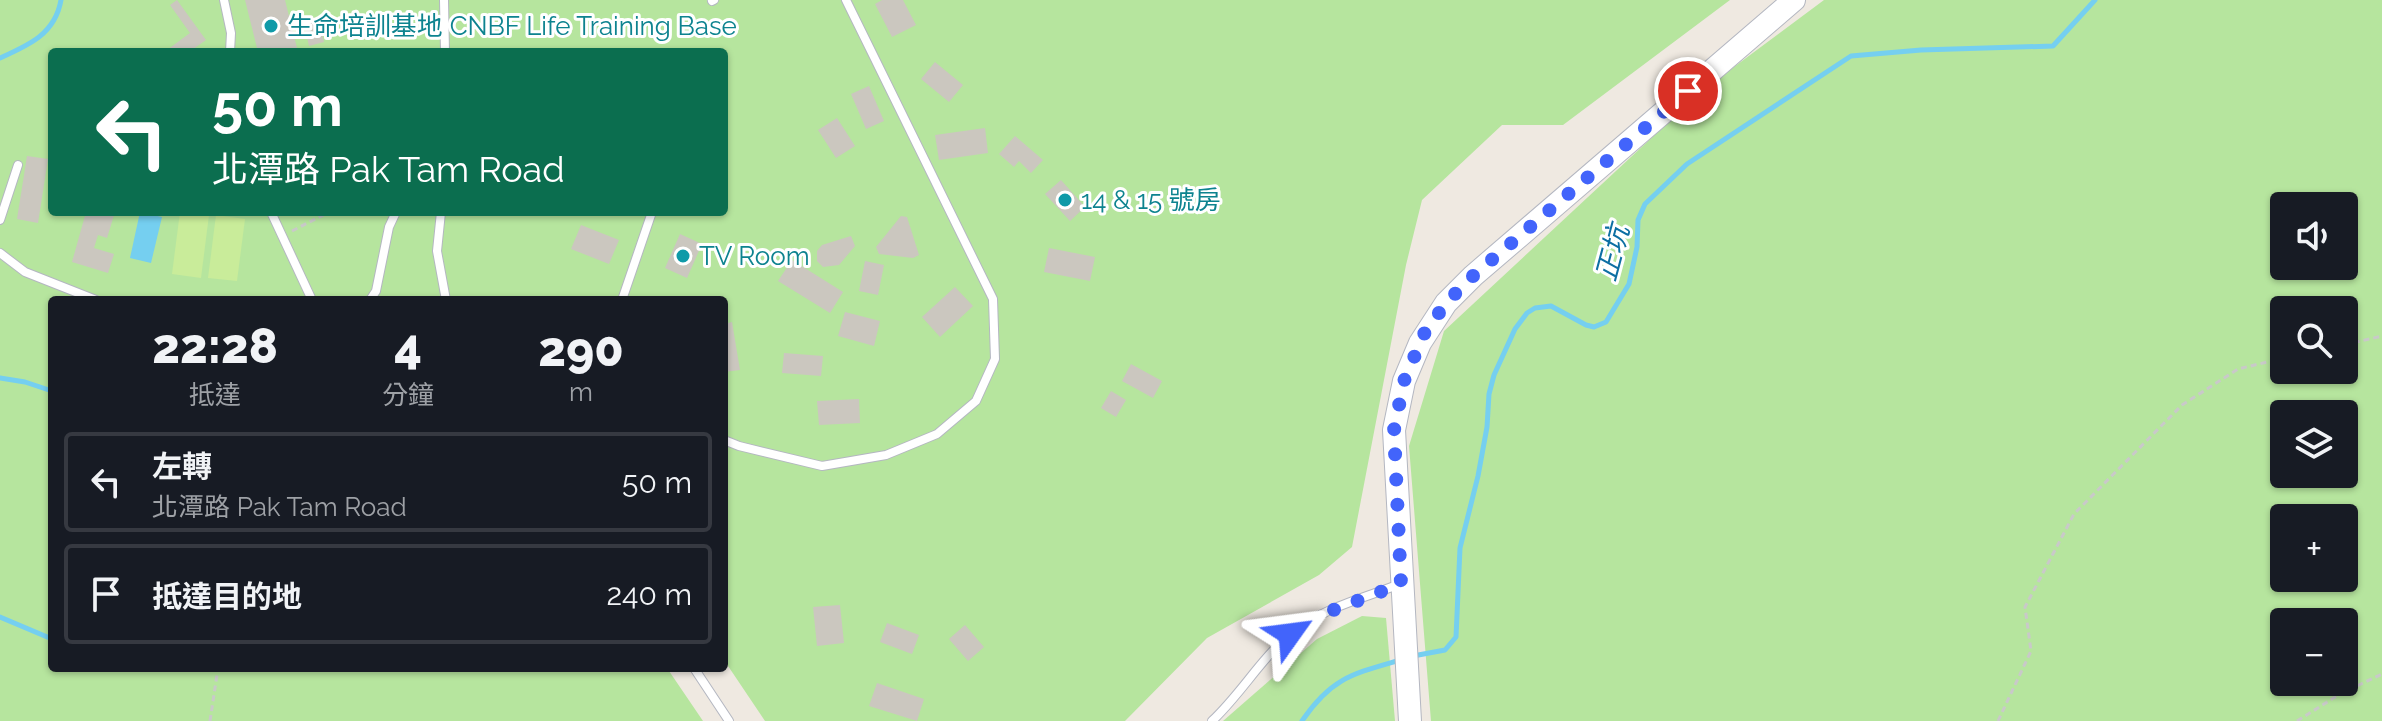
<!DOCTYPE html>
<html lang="zh-TW">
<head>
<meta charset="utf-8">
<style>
	body { margin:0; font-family:Raleway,"Noto Sans TC",sans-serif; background:#20242c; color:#f1f3f6; height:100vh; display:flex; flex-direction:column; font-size:30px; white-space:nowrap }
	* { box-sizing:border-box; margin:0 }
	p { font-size:26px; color:#9ea1a6 }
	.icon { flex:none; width:44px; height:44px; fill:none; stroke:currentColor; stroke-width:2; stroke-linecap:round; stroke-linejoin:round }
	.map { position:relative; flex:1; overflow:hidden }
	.sheet { position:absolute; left:48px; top:296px; width:680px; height:376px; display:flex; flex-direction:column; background:#171b24; border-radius:8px; box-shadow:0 2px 6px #0004 }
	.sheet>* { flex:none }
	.guide { position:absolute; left:48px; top:48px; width:680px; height:168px; border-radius:8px; box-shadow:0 2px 6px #0004; background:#0b6e4f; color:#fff; overflow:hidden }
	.controls { position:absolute; left:2270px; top:192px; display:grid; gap:16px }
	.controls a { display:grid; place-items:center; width:88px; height:88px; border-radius:8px; background:#171b24; box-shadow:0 2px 6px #0004; font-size:40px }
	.pin { position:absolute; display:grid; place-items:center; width:68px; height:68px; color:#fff; margin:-34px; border:4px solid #fff; border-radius:50%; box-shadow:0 2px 8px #0007 }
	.me { position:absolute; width:88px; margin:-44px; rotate:59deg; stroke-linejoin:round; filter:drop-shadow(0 0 6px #0008) }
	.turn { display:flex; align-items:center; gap:28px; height:168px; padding:0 32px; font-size:36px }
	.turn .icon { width:104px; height:104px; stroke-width:2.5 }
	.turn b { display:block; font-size:56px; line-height:68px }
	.eta { display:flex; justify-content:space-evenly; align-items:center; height:136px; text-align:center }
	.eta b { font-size:48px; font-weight:800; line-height:56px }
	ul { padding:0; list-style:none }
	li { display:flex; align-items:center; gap:24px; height:100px; margin:0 16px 12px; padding:0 16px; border:4px solid #363941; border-radius:8px }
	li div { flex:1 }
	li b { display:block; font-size:30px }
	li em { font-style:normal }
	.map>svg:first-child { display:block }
	.green { fill:#b6e59e; fill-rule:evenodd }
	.pitch { fill:#c9ec9a }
	.water { fill:#75cff0 }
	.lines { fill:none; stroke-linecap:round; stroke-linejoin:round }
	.stream { stroke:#75cff0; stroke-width:5 }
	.building { fill:#cbc7bf }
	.lane-casing { stroke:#b4b7c1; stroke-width:10 }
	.secondary-casing { stroke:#b4b7c1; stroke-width:24 }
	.path { stroke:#c9c9c9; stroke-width:3; stroke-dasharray:6 4; stroke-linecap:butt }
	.lane { stroke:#fff; stroke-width:8 }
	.secondary { stroke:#fff; stroke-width:22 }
	.route { stroke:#4264fb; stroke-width:14; stroke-dasharray:0 25.2 }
	.culture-dot { fill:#0f9aa8; stroke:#fff; stroke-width:3 }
	.labels { text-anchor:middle; stroke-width:6; stroke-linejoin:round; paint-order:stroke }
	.culture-label { font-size:26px; fill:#0d838f; stroke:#fff; text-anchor:start }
	.water-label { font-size:28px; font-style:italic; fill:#0d6fa3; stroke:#fff }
</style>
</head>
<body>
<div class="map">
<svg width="2382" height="721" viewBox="0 0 2382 721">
	<rect width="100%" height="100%" fill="#efe9e1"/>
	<g class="green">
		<path d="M0,0H1730L1563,125H1502L1422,200L1406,265L1352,547L1319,575L1207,638L1125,721H765L724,660V300H52V668H667L703,721H0ZM52,52H724V212H52Z"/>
		<path d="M1824,0H2382V721H1431L1409,446L1444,331L1703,90ZM2284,206H2344V266H2284ZM2284,310H2344V370H2284ZM2284,414H2344V474H2284ZM2284,518H2344V578H2284ZM2284,622H2344V682H2284Z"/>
		<path d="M1362,616L1386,618L1395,721H1223L1317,639Z"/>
	</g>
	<g class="pitch">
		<path d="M180,212L209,215L201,278L172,274Z"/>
		<path d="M216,215L245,219L237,281L208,278Z"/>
	</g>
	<path class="water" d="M140,212L162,217L151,263L130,258Z"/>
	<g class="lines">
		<g class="stream">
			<path d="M0,58C29,45 55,34 61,0"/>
			<path d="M0,378L25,382L52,391"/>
			<path d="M0,617L52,639"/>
			<path d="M1413,656L1445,650L1456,637L1460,548L1478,476L1487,427L1489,394L1494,375L1515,329L1527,313L1535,308L1551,306L1586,325L1594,327L1606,322L1629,284L1637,247L1638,220L1645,204L1687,164L1851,56L1921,50L2053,46L2095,0"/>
			<path d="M1302,721C1331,678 1352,674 1400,660"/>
		</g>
	</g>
	<g class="building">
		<path d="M177,0L206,40L189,52L167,50L190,33L170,5Z"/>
		<path d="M245,0H285L298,52H258Z"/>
		<path d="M882,0H903L916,25L892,37L875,4Z"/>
		<path d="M318,17L324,42L309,46L303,20Z"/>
		<path d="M935,62L963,85L949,102L921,79Z"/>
		<path d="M869,86L884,121L866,129L851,94Z"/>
		<path d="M837,118L855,146L836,158L818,130Z"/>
		<path d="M985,128L988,153L939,160L935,135Z"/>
		<path d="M1015,136L1043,160L1031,173L1019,161L1014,167L999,154Z"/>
		<path d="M27,156L48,159L38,223L17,219Z"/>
		<path d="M1061,180L1085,207L1070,221L1045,194Z"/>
		<path d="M86,212H115L107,238L98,235L94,248L114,254L108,273L72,262Z"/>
		<path d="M901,216L907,217L919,255L913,258L879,254L876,247Z"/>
		<path d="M581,225L619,240L609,264L571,249Z"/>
		<path d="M680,234L702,244L687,278L665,268Z"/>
		<path d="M851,236L855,246L839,265L823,267L817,261V251L822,245Z"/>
		<path d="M1049,248L1095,257L1090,281L1044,272Z"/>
		<path d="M792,260L843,292L830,313L778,281Z"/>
		<path d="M865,261L884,265L878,295L859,291Z"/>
		<path d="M955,287L973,306L940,337L922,317Z"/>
		<path d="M845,312L880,321L874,346L838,336Z"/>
		<path d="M732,322L740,370L724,372V324Z"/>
		<path d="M784,353L823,356L821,376L782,373Z"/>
		<path d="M1131,364L1162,381L1153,398L1122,381Z"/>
		<path d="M1111,391L1126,400L1116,417L1101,408Z"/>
		<path d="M859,399L860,423L819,425L817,401Z"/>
		<path d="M840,605L844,643L817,646L813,607Z"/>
		<path d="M887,623L919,635L912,654L880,642Z"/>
		<path d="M965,625L984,647L968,661L949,639Z"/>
		<path d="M877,683L924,699L917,721L869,706Z"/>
	</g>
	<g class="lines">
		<defs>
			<g id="lane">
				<path d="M224,0L231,33L230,52"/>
				<path d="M444,0L445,52"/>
				<path d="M712,1L714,0"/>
				<path d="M271,212L312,300"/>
				<path d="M441,212L437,251L446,300"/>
				<path d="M0,220L18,165"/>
				<path d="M0,253L25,272L96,300"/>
				<path d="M370,300L376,291L389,227L396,212"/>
				<path d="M622,300L652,212"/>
				<path d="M724,440L739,446L822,466L886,455L937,434L976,401L995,359L993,299L846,0"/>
				<path d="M694,668L729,721"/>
				<path d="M1212,721C1241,694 1261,658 1292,633C1322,608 1364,598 1400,584"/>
			</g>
			<path id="secondary" d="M1410,721L1394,430L1404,381L1420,343L1446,303L1473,276L1794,0"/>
		</defs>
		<use href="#lane" class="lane-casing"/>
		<use href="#secondary" class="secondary-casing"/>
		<g class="path">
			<path d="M292,231L329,212"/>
			<path d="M2344,345L2382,336"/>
			<path d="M210,721L218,668"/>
			<path d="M1998,721L2031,651L2025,607L2074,514L2182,405L2238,369L2284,358"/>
			<path d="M2297,721L2340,694L2382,674"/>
		</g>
		<use href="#lane" class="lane"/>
		<use href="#secondary" class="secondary"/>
	</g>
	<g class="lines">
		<path class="route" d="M1290,634L1323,614L1401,584L1394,430L1404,381L1424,334L1446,303L1473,276L1688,91"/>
	</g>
	<g class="culture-dot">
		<circle cx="271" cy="26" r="8"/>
		<circle cx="1065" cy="200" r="8"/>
		<circle cx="683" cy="256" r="8"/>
	</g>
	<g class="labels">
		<g class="culture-label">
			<text x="287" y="35">生命培訓基地 CNBF Life Training Base</text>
			<text x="1081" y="209">14 &amp; 15 號房</text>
			<text x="699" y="265">TV Room</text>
		</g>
		<g class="water-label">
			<text transform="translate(1612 253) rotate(-75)" y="10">正坑</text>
		</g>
	</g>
</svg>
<div class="controls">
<a><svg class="icon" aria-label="sound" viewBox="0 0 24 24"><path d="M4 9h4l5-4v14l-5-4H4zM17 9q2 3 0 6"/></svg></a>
<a><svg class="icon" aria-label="search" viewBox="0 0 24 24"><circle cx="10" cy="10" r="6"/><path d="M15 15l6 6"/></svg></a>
<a><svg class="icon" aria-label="layers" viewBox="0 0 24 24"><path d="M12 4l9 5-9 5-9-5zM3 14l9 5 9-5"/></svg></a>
<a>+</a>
<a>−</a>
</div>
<div class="pin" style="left:1688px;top:91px;background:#d93025"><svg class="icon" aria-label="arrive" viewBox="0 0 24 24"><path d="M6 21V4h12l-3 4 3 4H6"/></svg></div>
<svg class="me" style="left:1290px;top:634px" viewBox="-20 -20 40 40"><path d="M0-17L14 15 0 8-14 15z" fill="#4264fb" stroke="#fff" stroke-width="4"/></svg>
<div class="guide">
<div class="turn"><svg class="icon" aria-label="left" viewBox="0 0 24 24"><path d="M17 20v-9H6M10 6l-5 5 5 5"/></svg><div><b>50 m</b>北潭路 Pak Tam Road</div></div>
</div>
<section class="sheet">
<div class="eta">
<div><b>22:28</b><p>抵達</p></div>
<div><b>4</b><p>分鐘</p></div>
<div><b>290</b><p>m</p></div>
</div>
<ul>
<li><svg class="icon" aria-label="left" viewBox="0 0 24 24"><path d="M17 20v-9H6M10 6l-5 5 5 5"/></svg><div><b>左轉</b><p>北潭路 Pak Tam Road</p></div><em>50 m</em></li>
<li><svg class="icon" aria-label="arrive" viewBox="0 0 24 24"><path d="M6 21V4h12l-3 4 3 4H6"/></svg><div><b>抵達目的地</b></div><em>240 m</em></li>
</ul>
</section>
</div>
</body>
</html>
